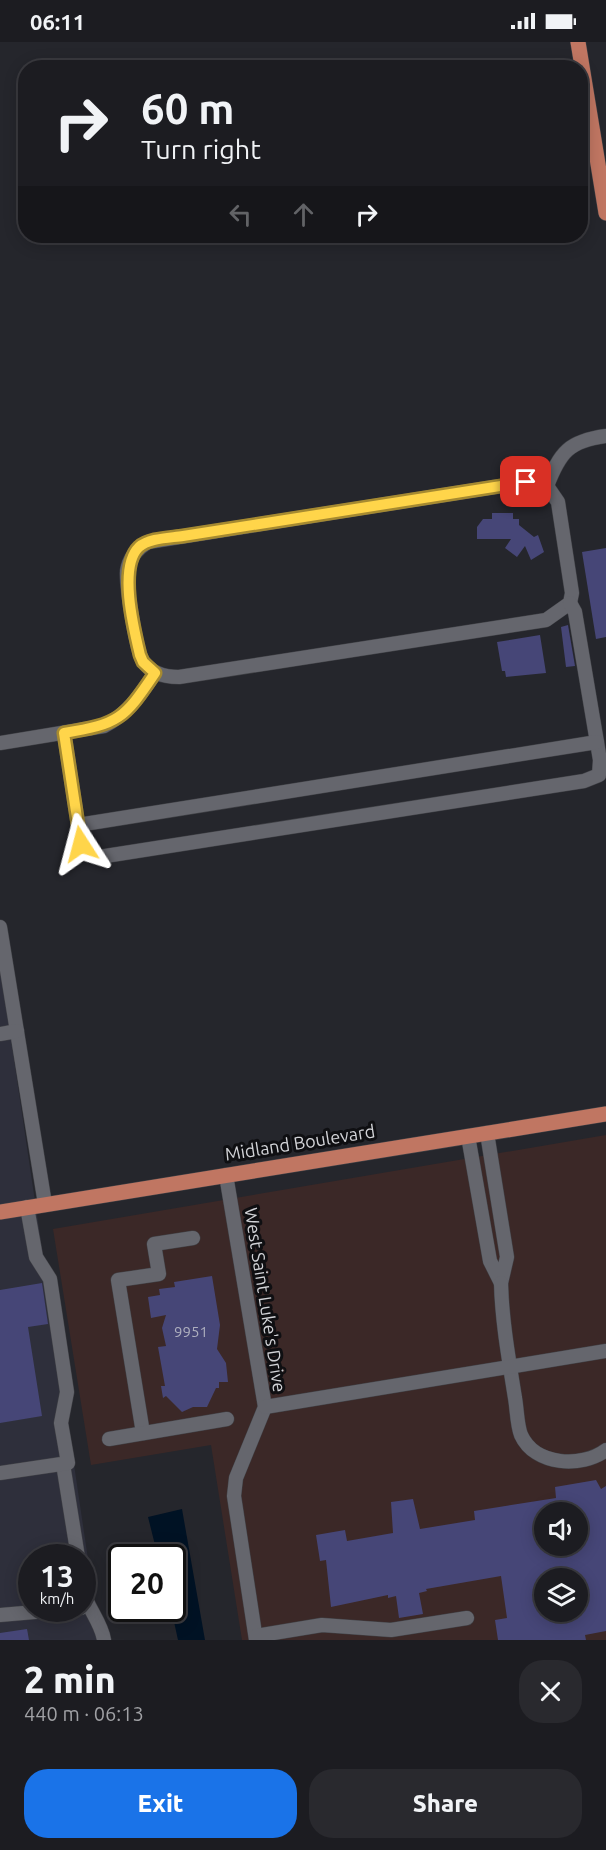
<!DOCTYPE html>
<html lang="en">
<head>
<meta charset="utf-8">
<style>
	body { margin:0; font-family:Ubuntu,sans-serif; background:#29292e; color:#f1f3f6; height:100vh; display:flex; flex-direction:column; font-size:22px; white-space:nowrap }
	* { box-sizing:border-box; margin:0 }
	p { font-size:20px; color:#a0a1a5 }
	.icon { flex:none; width:33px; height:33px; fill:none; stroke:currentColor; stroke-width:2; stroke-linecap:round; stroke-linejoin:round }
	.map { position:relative; height:1598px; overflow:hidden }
	.details { display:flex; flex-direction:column; background:#1c1c21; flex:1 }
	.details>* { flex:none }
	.guide { position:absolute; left:18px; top:18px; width:570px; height:183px; border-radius:24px; box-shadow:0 3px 15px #0003,0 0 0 2px #3a3a3f; background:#1c1c21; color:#f1f3f6; overflow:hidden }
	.buttons { position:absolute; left:534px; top:1460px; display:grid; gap:12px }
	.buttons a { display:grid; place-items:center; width:54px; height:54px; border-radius:50%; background:#1c1c21; box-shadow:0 3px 15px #0003,0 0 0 2px #3a3a3f; font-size:30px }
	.speed { position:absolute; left:18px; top:1502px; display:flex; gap:12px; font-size:30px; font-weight:700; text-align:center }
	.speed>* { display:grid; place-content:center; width:78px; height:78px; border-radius:50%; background:#1c1c21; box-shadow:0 3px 15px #0003,0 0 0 2px #3a3a3f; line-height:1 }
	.speed small { font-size:15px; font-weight:400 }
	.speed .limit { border:3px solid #111; border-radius:9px; background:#fff; color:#111 }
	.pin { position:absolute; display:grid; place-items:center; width:51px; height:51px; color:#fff; margin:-26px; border-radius:12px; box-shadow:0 3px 9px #0006 }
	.me { position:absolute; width:66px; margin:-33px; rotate:351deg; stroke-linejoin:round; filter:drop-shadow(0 0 4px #0008) }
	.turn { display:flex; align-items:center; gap:21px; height:126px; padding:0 24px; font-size:27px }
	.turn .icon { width:78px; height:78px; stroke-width:2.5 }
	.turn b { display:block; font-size:42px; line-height:51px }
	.lanes { display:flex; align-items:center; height:57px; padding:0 24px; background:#0003; justify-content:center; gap:30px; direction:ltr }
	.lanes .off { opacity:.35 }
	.round { display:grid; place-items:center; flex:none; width:63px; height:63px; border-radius:24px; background:#29292e }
	.overview { display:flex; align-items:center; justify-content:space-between; height:102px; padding:0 24px }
	h1 { font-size:36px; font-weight:800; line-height:45px }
	.button { display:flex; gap:12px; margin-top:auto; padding:12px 24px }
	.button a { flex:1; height:69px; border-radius:24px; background:#1a73e8; color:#fff; font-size:24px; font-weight:800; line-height:69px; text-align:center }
	.button a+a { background:#29292e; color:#f1f3f6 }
	.status { display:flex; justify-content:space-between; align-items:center; height:42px; padding:0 30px; background:#1c1c21; direction:ltr }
	.status svg { height:16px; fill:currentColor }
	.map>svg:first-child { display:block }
	.built { fill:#2e2f3b; fill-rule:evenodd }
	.medical { fill:#3b2827; fill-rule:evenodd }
	.water { fill:#001224 }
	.building { fill:#464677; fill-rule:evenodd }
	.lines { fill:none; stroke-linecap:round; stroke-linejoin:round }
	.minor-casing { stroke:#414247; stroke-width:15 }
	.major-casing { stroke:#414247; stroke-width:16 }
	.minor { stroke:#65666d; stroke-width:14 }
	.major { stroke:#c07662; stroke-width:15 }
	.route-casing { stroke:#a68a30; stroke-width:15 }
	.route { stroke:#ffd54a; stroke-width:10 }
	.labels { text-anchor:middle; stroke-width:6; stroke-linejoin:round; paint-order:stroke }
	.number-label { font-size:15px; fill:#afb0bf }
	.street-label { font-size:18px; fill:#d2d3d7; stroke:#0f0f12 }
</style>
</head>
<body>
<div class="status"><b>06:11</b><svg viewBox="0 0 49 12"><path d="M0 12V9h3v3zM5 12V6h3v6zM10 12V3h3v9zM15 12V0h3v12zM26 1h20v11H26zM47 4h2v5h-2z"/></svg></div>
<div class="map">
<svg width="606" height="1598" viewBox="0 0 606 1598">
	<rect width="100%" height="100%" fill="#25262c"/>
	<path class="built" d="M0,923L100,1598H0ZM32,1515H82V1566H32Z"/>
	<path class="medical" d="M606,1093V1598H242L211,1403L91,1423L53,1187ZM544,1470H578V1503H544ZM544,1536H578V1569H544Z"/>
	<path class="water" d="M182,1467L205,1598H178L171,1566L172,1515H158L148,1475Z"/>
	<g class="building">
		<path d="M492,471H513V477H519V483L534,495L538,493L544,510L531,518L525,504L517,515L505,506L511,497H477V485L483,477H492Z"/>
		<path d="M606,506V595L596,597L582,510Z"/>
		<path d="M568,583L575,624L566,625L561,585Z"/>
		<path d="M540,593L546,631L506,635L505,629H502L497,600Z"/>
		<path d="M212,1234L220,1283L217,1307L226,1321L228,1340H219V1346H216L207,1365H193L182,1370L166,1354L163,1356L161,1344H165L158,1305L166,1304L162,1286L166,1273L151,1276L148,1255L160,1253L159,1247L175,1245L174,1240Z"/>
		<path d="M42,1241L48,1282L28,1285L42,1374L0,1381V1248Z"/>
		<path d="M596,1438L601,1447L606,1444V1589L585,1593L586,1598H498L495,1578L507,1576L501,1534L426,1547L427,1549L419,1551L423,1572L399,1576L396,1554L388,1556V1553L331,1565L326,1518L320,1519L316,1493L345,1488L347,1499L393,1491L391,1460L413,1457L420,1487L475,1478L474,1469L556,1456L555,1445ZM544,1470H578V1503H544ZM544,1536H578V1569H544Z"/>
		<path d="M27,1587L29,1598H0V1591Z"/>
	</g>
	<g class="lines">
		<defs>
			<g id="minor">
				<path d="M526,440L547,444L558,460L572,551L570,561L546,578L179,635C165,635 151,632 143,619C136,609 126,542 127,529C129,516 138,506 148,500Z"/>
				<path d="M547,444C560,410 569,399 606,394"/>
				<path d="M64,691L81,802L89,813L99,815L584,739L599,733L600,718L575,570L570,561"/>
				<path d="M0,701L104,684C129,671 140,653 155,631"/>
				<path d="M78,783L597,700"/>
				<path d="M0,885L45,1162"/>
				<path d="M0,992L17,989"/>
				<path d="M468,1094L490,1219L501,1241L507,1215L487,1091"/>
				<path d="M226,1133L265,1365L236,1436L234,1454L256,1598"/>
				<path d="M501,1241C502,1280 509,1318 515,1356C517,1367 517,1383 521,1393C535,1424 582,1426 606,1408"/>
				<path d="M265,1365L606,1309"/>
				<path d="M143,1391L118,1238L159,1232L154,1202L193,1196"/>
				<path d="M109,1397L227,1377"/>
				<path d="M63,1422L78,1515"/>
				<path d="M0,1431L68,1421L61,1381L67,1350L50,1237L36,1215L27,1165"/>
				<path d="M82,1545C86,1565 101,1579 104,1598"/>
				<path d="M0,1573L81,1566"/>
				<path d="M256,1594L322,1583L391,1588L467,1576"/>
			</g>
			<g id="major">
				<path d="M578,0L606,171"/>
				<path d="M0,1170L606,1072"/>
			</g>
		</defs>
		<use href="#minor" class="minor-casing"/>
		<use href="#major" class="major-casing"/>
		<use href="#minor" class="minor"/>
		<use href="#major" class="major"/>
	</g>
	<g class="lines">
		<defs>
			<path id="route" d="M81,802L64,691C119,682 124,677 155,631L143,620L140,613C134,588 118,525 139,505C149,496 170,496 183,494L526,440"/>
		</defs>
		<use href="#route" class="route-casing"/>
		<use href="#route" class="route"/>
	</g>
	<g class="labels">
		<g class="number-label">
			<text x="191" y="1295">9951</text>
		</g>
		<g class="street-label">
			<text transform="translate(300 1101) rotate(-9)" y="6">Midland Boulevard</text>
			<text transform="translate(265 1258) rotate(81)" y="6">West Saint Luke's Drive</text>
		</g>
	</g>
</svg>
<div class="buttons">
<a><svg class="icon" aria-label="sound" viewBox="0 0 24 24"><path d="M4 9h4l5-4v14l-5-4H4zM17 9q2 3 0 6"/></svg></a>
<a><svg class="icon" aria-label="layers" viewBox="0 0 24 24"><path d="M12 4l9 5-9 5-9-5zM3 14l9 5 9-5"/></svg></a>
</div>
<div class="speed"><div>13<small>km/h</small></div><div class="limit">20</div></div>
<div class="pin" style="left:526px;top:440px;background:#d93025"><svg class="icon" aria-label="arrive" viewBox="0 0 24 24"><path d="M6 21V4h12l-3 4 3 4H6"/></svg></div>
<svg class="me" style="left:81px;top:802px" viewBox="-20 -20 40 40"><path d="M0-17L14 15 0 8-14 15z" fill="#ffd54a" stroke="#fff" stroke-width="4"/></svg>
<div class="guide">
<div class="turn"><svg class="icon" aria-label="right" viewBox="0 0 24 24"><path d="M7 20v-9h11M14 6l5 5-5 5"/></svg><div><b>60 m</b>Turn right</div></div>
<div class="lanes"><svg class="icon off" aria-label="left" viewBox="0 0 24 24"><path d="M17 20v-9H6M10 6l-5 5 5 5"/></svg><svg class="icon off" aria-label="ahead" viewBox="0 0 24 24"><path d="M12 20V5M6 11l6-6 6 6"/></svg><svg class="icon" aria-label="right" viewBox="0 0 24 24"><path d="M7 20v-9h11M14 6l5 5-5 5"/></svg></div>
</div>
</div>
<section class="details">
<div class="overview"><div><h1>2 min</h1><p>440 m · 06:13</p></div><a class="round"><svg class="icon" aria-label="close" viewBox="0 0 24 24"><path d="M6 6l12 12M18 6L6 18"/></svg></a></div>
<div class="button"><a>Exit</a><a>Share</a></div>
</section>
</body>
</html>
